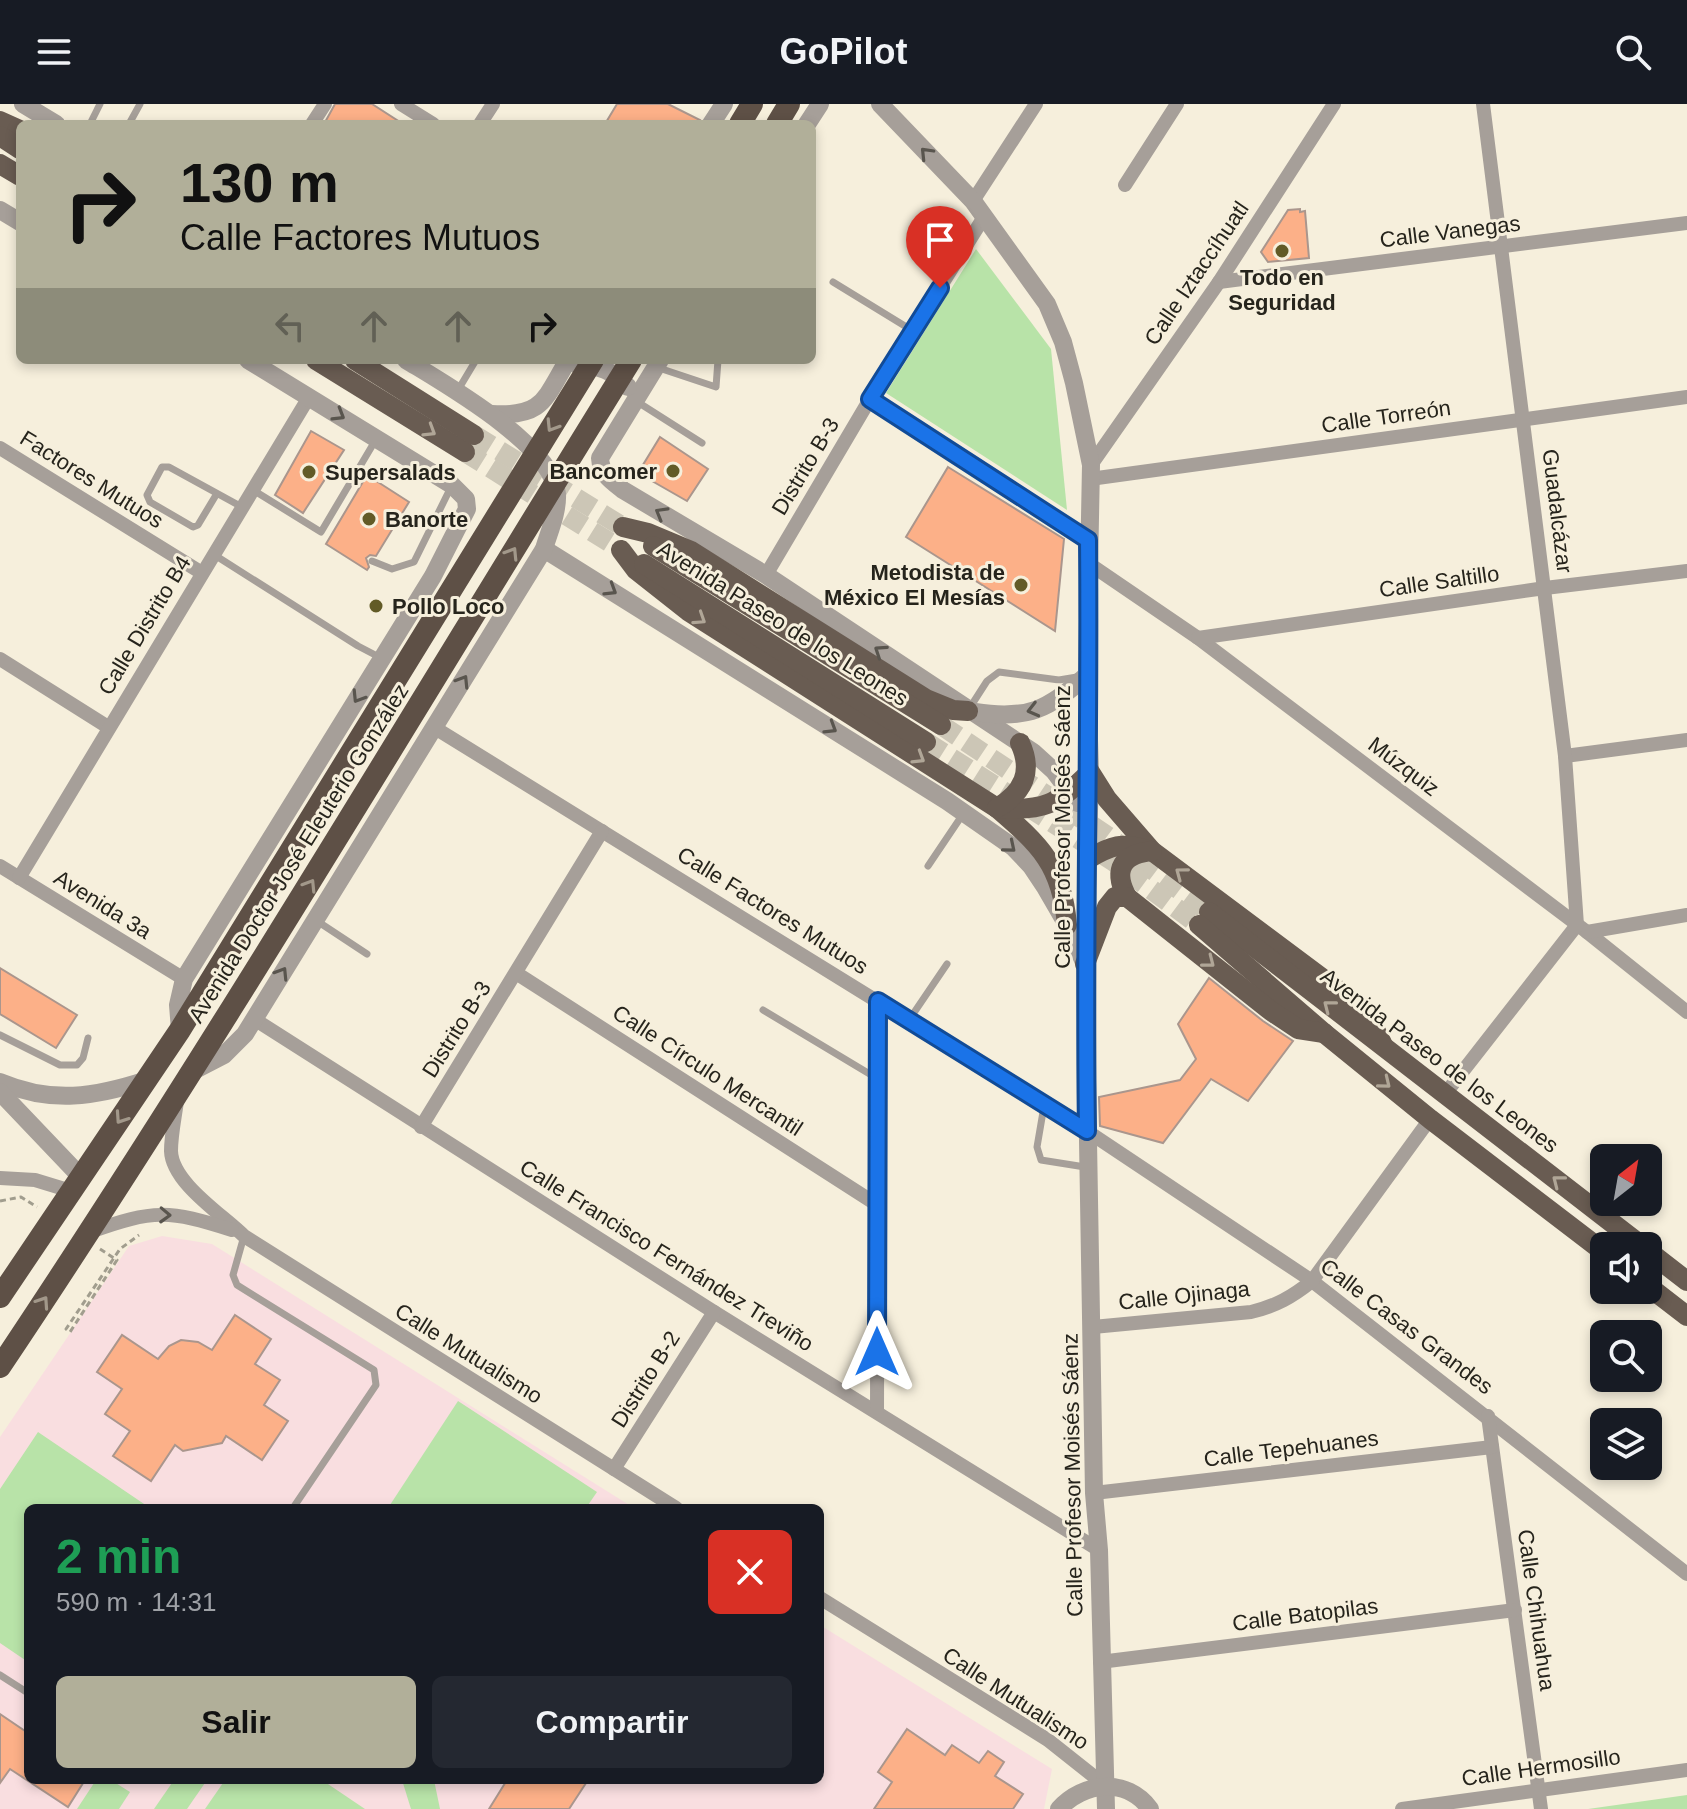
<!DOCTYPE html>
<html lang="es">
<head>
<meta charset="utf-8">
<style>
	body { margin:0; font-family:Arial,sans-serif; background:#242831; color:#f1f3f6; height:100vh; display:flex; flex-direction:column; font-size:30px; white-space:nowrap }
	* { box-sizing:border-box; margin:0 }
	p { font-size:26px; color:#9ea1a6 }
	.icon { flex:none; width:44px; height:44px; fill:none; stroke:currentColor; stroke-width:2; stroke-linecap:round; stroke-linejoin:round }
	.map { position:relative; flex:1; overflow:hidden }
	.details { position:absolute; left:24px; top:1400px; width:800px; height:280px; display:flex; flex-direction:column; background:#171b24; border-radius:12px; box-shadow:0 4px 12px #0003 }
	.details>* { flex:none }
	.guide { position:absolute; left:16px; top:16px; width:800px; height:244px; border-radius:12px; box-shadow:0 4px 12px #0003; background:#b1af99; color:#111; overflow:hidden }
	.needle { width:52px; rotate:31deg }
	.fabs { position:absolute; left:1590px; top:1040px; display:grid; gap:16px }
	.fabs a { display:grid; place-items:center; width:72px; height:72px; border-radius:12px; background:#171b24; box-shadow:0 4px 12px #0003; font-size:40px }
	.pin { position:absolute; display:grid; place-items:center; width:68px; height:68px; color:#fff; margin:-82px -34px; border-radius:50% 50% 50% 0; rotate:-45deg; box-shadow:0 0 8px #0007 }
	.pin .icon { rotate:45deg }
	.me { position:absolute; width:88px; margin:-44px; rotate:0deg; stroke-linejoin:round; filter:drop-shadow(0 0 6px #0008) }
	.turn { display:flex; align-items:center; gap:28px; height:168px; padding:0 32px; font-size:36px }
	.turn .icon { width:104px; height:104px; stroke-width:2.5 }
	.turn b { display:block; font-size:56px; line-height:68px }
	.lanes { display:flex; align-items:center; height:76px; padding:0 32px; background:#0003; justify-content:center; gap:40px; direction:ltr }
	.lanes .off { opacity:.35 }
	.round { display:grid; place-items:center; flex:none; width:84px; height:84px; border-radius:12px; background:#242831 }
	.head { display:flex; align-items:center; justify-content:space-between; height:136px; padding:0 32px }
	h1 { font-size:48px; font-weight:700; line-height:60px; color:#1e9e55 }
	.button { display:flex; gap:16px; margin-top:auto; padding:16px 32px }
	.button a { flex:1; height:92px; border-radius:12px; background:#b1af99; color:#111; font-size:32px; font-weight:700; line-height:92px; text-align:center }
	.button a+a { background:#242831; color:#f1f3f6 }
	header { display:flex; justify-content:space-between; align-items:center; height:104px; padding:0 32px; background:#171b24; font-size:36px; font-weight:700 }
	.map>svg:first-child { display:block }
	.education { fill:#f9dee0 }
	.green { fill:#b8e3a8 }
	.building { fill:#fcb088; stroke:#aa968d; stroke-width:2 }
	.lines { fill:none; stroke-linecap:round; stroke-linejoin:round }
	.primary-tunnel { stroke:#ccc6b6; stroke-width:20; stroke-dasharray:20 10; stroke-linecap:butt }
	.path { stroke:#a19d8e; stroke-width:3; stroke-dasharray:6 4; stroke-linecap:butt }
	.service { stroke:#a69f99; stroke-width:7 }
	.minor { stroke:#a69f99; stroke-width:14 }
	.tertiary { stroke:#a69f99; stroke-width:18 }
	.primary { stroke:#695c52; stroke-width:20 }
	.trunk { stroke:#5e5046; stroke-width:22 }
	.oneway { stroke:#59554e }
	.oneway2 { stroke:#a2988a }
	.oneway3 { stroke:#b0a697 }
	.route-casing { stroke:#114b97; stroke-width:20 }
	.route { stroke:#1a73e8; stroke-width:14 }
	.poi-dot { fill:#625b27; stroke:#f6efdc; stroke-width:3 }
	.labels { text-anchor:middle; stroke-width:6; stroke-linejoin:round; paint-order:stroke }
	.street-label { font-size:22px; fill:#26241c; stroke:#f6efdc }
	.poi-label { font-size:22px; font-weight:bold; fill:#26241c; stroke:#f6efdc; text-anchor:start }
</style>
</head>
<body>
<header><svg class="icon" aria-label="menu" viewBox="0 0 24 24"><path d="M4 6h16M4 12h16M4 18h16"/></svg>GoPilot<svg class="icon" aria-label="search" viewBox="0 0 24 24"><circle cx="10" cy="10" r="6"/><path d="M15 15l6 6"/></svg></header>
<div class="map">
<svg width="1687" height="1705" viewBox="0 0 1687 1705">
	<rect width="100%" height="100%" fill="#f6efdc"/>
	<path class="education" d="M162,1132L212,1140L634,1404H28V1676H820V1521L1052,1665L1044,1705H0V1333L129,1142Z"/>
	<g class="green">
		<path d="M976,145L1051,245L1067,406L886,289Z"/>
		<path d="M458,1297L597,1388L586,1404H388Z"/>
		<path d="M38,1328L150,1404H28V1558L0,1539V1385Z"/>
		<path d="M96,1676H111L130,1688L119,1705H77Z"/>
		<path d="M174,1676H207L187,1705H154Z"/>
		<path d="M225,1676H322L365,1705H205Z"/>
		<path d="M402,1676H434L440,1705H411Z"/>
		<path d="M1687,1691V1705H1588Z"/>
	</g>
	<g class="building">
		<path d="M335,0H372L403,20H324Z"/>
		<path d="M617,0H668L700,16L699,20H605Z"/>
		<path d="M1300,105V108L1305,107L1309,154L1268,158L1261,148L1288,106Z"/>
		<path d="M311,327L344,346L303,409L275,391Z"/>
		<path d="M660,333L708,365L687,397L638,369Z"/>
		<path d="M948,363L1064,435L1055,527L906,433Z"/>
		<path d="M367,371L409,398L376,452L370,451L366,454L369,463L367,466L326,440Z"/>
		<path d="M0,864L77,911L56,944L0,910Z"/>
		<path d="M1209,874L1263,917L1293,937L1248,997L1211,975L1163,1039L1100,1022L1099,993L1180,976L1196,955L1178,920Z"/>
		<path d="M235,1211L271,1235L255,1260L280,1276L264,1301L288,1317L262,1356L226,1332L222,1339L183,1347L175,1341L151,1377L113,1352L130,1327L105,1310L122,1285L97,1268L122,1231L158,1255L169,1242L181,1236L198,1238L212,1246Z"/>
		<path d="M0,1610L28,1629V1676H85L68,1703L10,1665L0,1679Z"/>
		<path d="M907,1625L945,1651L952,1641L979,1659L988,1647L1004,1658L995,1672L1023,1690L1013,1705H874L892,1678L878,1668Z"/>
		<path d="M507,1676H588L569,1705H489Z"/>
	</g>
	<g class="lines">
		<g class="primary-tunnel">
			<path d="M474,331L623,423"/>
			<path d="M465,348L614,441"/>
			<path d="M941,621L1106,731L1209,808"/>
			<path d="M926,638L1113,757L1199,821"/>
		</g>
		<g class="path">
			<path d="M0,1097L21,1093L37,1103"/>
			<path d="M100,1145L117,1156L70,1228L66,1225L120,1145L139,1131"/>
		</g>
		<g class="service">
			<path d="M90,20L100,0"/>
			<path d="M129,20L140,0"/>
			<path d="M833,178L913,227"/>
			<path d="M656,263L716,283L718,256"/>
			<path d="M458,286L476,256"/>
			<path d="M636,297L702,339"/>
			<path d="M253,386L321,428L375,337"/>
			<path d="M216,391L198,421L193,423L150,398L147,391L162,363H169L242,403"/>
			<path d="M213,450L358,542L381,554"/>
			<path d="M372,457L392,465L414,458L451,383"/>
			<path d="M969,605L987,577L999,568L1059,576L1077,573"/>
			<path d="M928,762L963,710"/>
			<path d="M317,817L367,850"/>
			<path d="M763,906L878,975"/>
			<path d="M909,916L947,860"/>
			<path d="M0,931L60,961H77L83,954L88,934"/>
			<path d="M1044,1002L1037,1043L1041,1056L1085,1063"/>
			<path d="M244,1132L233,1171L237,1181L374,1266L376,1281L293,1404"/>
			<path d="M0,1571L28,1589"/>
		</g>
		<g class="minor">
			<path d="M401,0L433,20"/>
			<path d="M312,20L325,0"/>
			<path d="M480,20L493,0"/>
			<path d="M1125,81L1177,0"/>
			<path d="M973,97L1036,0"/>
			<path d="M1219,178L1687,119"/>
			<path d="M870,295L1088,436"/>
			<path d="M0,344L202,469"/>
			<path d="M1091,361L1219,178L1334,0"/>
			<path d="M1090,375L1687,293"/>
			<path d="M1088,459L1198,534L1587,828L1687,908"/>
			<path d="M766,471L870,295L984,113"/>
			<path d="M1198,534L1545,484L1687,467"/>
			<path d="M0,555L108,623"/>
			<path d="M435,624L1087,1027L1312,1177L1687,1470"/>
			<path d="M1565,652L1687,636"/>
			<path d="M0,762L184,875"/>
			<path d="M19,774L309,293"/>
			<path d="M1587,828L1687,811"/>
			<path d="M516,869L876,1100"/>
			<path d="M254,915L714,1208L1099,1446"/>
			<path d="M1445,990L1577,821L1565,652L1483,0"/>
			<path d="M177,997C175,1013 171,1031 171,1047C172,1079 223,1111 244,1132L676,1404"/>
			<path d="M421,1023L602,727"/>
			<path d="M0,1074L35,1076L71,1087"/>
			<path d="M90,1128C154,1105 169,1106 232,1126"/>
			<path d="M1093,1223L1251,1208C1276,1202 1292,1193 1312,1177L1430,1015"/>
			<path d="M877,1307L878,897"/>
			<path d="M1488,1312L1541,1705"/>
			<path d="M614,1365L714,1208"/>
			<path d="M1094,1389L1492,1343"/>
			<path d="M820,1494L1048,1636L1106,1682"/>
			<path d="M1100,1558L1515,1506"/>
			<path d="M1402,1705L1687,1666"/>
		</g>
		<g class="tertiary">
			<path d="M23,0L56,20"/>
			<path d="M880,0L973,97L1047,200L1063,238L1074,279L1091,361L1087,571L1090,668L1085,860L1094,1389L1099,1446L1106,1705"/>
			<path d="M711,20L724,0"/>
			<path d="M807,20L820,0"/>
			<path d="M0,106L20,118"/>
			<path d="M660,256L600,354C601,370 610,376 623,386L766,471L1033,648L1054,667L1078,699"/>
			<path d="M577,261C599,261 613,267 628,283"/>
			<path d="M492,310C543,313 544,296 568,256"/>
			<path d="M544,445L947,697L1013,743L1031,762L1045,783L1067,821L1083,856"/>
			<path d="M975,608C1028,616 1048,606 1087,571"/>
			<path d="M180,926L178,901L184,875L433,472L467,405L466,395L452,381L248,256"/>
			<path d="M195,966L224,951L245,930L544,445C549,428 558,408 557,390C553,341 445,280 406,256"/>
			<path d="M0,978C52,1000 95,993 147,976"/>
			<path d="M0,988L81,1073"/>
			<path d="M1059,1705C1083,1678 1127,1673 1150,1705"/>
		</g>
		<g class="primary">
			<path d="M0,17L20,26"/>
			<path d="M0,32L20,45"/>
			<path d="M0,60L20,72"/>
			<path d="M316,256L465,348"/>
			<path d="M355,256L474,331"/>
			<path d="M623,423L648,429L691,447L926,595L953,606L968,607"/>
			<path d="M653,442L941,621"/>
			<path d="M621,446L636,466L688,507L997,704C1040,741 1062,761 1067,821"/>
			<path d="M644,460L926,638"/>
			<path d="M997,704C1043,708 1058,700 1090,668L1107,695L1152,747L1342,889L1369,914L1382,939"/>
			<path d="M997,704C1024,688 1033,667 1020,639"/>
			<path d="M1088,755C1112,741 1121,738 1148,746"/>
			<path d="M1127,793C1112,765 1123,750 1152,747"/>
			<path d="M1209,808L1642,1142"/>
			<path d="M1199,821L1324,929L1430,1015L1604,1148"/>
			<path d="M1085,860L1107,803L1115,793H1127L1271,907L1298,925L1324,929"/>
			<path d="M1648,1147L1687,1177"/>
			<path d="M1648,1182L1687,1212"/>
		</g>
		<g class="trunk">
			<path d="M740,20L752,0"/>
			<path d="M777,20L789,0"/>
			<path d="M0,1193L180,926L593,256"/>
			<path d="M0,1263C220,934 422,593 631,256"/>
		</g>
	</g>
	<defs><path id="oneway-chevron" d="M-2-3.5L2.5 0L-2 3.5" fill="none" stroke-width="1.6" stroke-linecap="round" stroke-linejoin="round" transform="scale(2)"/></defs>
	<g class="oneway">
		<use href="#oneway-chevron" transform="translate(926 49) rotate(-134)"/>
		<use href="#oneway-chevron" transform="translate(339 311) rotate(31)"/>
		<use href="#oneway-chevron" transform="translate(661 409) rotate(-150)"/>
		<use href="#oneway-chevron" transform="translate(611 486) rotate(32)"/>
		<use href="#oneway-chevron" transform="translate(880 547) rotate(-146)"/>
		<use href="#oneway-chevron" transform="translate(463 577) rotate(-58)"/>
		<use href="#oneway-chevron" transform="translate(358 593) rotate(122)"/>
		<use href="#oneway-chevron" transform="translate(1033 606) rotate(166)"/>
		<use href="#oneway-chevron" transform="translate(831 624) rotate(32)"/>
		<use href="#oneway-chevron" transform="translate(1010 743) rotate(40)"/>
		<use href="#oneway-chevron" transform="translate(282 869) rotate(-58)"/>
		<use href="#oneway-chevron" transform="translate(165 1111) rotate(2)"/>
	</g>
	<g class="oneway2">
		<use href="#oneway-chevron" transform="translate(552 322) rotate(122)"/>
		<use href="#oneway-chevron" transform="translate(512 449) rotate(-58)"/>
		<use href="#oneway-chevron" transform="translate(310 781) rotate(-58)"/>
		<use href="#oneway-chevron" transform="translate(121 1014) rotate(124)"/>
		<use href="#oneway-chevron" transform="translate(43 1198) rotate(-56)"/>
	</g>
	<g class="oneway3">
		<use href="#oneway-chevron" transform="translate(430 327) rotate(32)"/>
		<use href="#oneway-chevron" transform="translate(700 515) rotate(33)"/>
		<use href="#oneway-chevron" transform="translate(919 654) rotate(32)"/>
		<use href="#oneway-chevron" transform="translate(1181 769) rotate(-143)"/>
		<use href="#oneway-chevron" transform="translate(1209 858) rotate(38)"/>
		<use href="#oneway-chevron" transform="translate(1329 902) rotate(-142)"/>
		<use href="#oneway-chevron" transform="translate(1385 979) rotate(39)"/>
		<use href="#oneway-chevron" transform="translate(1558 1077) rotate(-142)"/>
	</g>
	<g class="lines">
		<defs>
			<path id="route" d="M877,1248L878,897L1087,1027C1084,830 1090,633 1088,436L870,295L940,184"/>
		</defs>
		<use href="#route" class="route-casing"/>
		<use href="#route" class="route"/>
	</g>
	<g class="poi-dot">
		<circle cx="1282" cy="147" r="8"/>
		<circle cx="673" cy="367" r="8"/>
		<circle cx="309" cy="368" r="8"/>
		<circle cx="369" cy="415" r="8"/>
		<circle cx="1021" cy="481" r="8"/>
		<circle cx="376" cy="502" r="8"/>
	</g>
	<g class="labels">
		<g class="street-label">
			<text transform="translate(1450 127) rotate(-7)" y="8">Calle Vanegas</text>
			<text transform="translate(1196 169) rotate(-56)" y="8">Calle Iztaccíhuatl</text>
			<text transform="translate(1386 312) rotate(-8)" y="8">Calle Torreón</text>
			<text transform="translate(805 362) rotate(-59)" y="8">Distrito B-3</text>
			<text transform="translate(92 375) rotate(32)" y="8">Factores Mutuos</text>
			<text transform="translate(1558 407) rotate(83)" y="8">Guadalcázar</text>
			<text transform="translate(1439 477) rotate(-8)" y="8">Calle Saltillo</text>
			<text transform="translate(783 519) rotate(32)" y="8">Avenida Paseo de los Leones</text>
			<text transform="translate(144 521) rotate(-59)" y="8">Calle Distrito B4</text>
			<text transform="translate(1404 662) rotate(37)" y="8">Múzquiz</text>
			<text transform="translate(1062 723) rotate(-90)" y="8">Calle Profesor Moisés Sáenz</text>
			<text transform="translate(298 749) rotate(-58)" y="8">Avenida Doctor José Eleuterio González</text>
			<text transform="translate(103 800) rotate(32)" y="8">Avenida 3a</text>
			<text transform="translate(773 806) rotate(32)" y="8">Calle Factores Mutuos</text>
			<text transform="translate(456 925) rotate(-58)" y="8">Distrito B-3</text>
			<text transform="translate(1440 956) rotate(37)" y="8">Avenida Paseo de los Leones</text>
			<text transform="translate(708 966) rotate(33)" y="8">Calle Círculo Mercantil</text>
			<text transform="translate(667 1151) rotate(32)" y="8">Calle Francisco Fernández Treviño</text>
			<text transform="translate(1184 1191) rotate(-6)" y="8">Calle Ojinaga</text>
			<text transform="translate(1407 1222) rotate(37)" y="8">Calle Casas Grandes</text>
			<text transform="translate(469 1249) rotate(32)" y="8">Calle Mutualismo</text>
			<text transform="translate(645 1275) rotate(-58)" y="8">Distrito B-2</text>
			<text transform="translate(1291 1344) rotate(-7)" y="8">Calle Tepehuanes</text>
			<text transform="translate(1072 1371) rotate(-91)" y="8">Calle Profesor Moisés Sáenz</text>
			<text transform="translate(1537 1506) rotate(82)" y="8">Calle Chihuahua</text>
			<text transform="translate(1305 1510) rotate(-7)" y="8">Calle Batopilas</text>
			<text transform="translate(1016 1594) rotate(33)" y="8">Calle Mutualismo</text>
			<text transform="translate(1541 1663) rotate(-8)" y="8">Calle Hermosillo</text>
		</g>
		<g class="poi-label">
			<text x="1282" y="181" text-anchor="middle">Todo en<tspan x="1282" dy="25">Seguridad</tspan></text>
			<text x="657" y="375" text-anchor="end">Bancomer</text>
			<text x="325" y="376">Supersalads</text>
			<text x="385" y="423">Banorte</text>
			<text x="1005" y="476" text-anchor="end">Metodista de<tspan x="1005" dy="25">México El Mesías</tspan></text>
			<text x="392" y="510">Pollo Loco</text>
		</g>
	</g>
</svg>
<div class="fabs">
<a><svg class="needle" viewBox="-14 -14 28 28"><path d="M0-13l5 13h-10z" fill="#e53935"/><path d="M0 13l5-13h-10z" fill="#9ea1a6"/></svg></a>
<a><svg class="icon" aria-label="sound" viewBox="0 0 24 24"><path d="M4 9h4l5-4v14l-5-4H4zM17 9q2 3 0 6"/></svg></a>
<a><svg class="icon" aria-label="search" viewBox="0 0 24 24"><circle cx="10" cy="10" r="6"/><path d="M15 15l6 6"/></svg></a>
<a><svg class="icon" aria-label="layers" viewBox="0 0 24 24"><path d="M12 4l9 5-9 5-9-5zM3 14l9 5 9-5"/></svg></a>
</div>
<div class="pin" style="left:940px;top:184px;background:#d93025"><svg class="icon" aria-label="arrive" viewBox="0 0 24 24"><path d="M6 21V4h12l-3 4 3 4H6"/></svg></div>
<svg class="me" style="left:877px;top:1248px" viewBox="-20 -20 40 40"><path d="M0-17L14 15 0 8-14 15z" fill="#1a73e8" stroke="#fff" stroke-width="4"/></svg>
<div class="guide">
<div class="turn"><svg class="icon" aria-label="right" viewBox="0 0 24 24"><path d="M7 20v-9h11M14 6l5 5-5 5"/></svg><div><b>130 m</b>Calle Factores Mutuos</div></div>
<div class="lanes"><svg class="icon off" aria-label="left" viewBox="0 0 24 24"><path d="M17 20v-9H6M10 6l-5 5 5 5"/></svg><svg class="icon off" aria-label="ahead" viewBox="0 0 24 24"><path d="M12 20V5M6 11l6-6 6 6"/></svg><svg class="icon off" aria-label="ahead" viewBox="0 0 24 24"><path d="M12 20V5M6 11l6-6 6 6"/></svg><svg class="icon" aria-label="right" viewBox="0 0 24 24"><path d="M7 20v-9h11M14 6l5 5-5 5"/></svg></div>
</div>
<section class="details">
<div class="head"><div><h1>2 min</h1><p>590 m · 14:31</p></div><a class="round" style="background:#d93025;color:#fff"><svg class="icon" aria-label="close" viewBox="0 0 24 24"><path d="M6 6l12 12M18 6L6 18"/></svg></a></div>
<div class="button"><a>Salir</a><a>Compartir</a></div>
</section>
</div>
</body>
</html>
